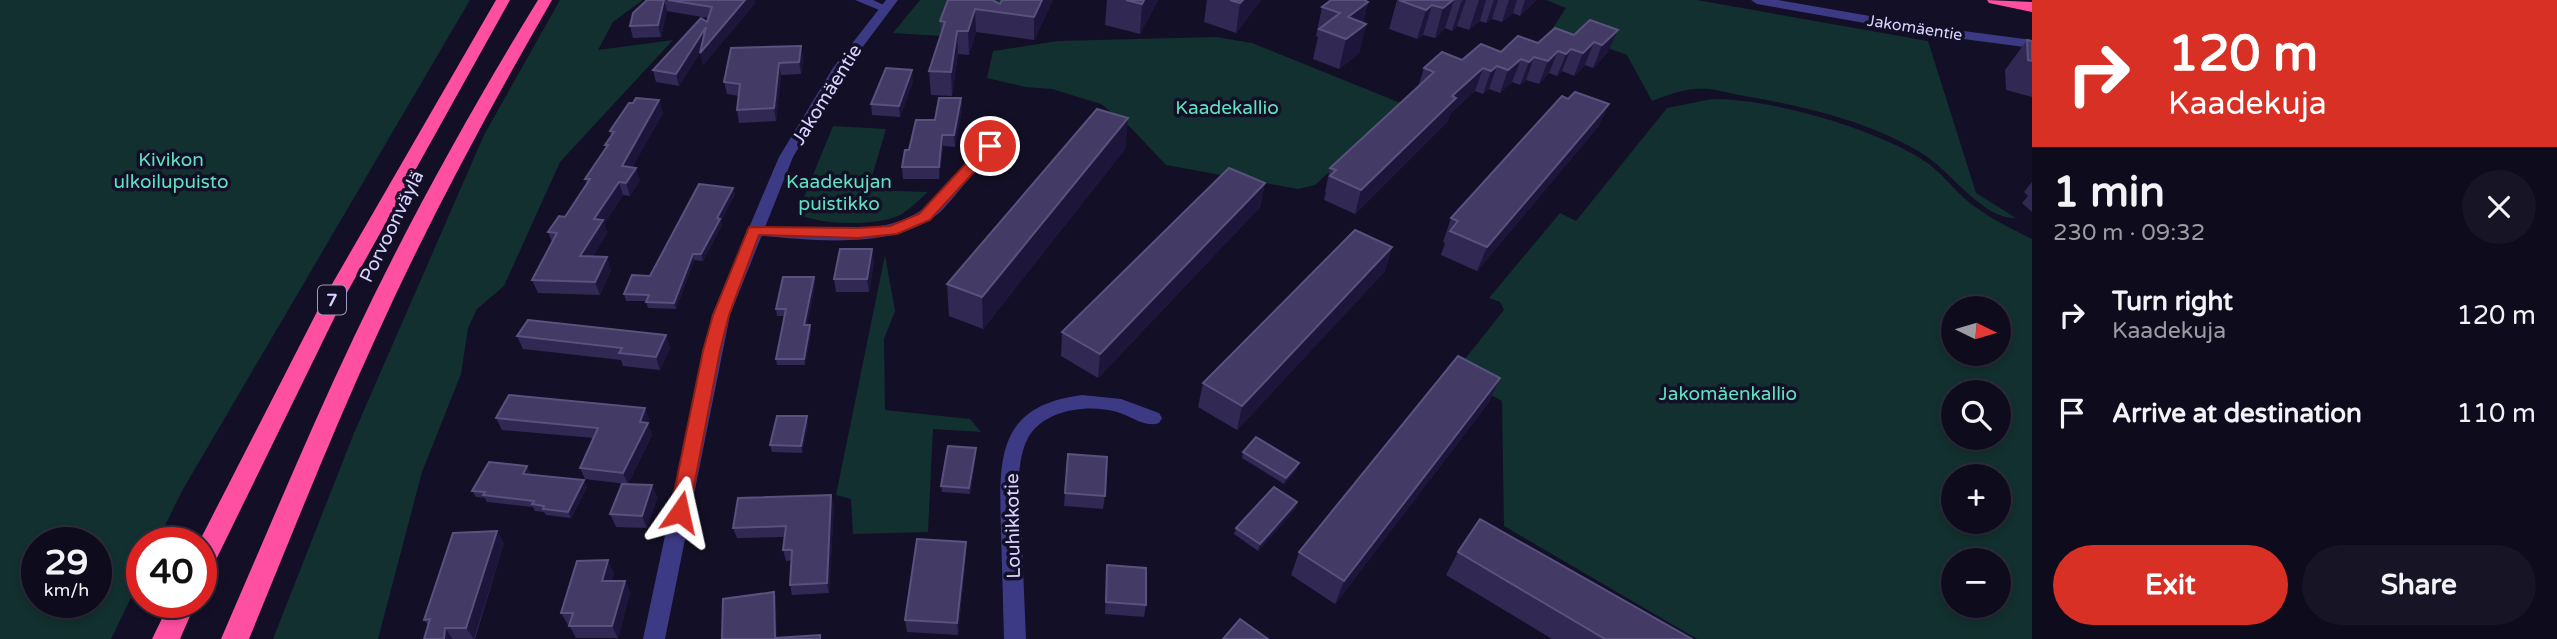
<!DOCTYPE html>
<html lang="en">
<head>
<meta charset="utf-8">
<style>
	body { margin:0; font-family:"Varela Round",sans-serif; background:#171425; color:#f1f3f6; height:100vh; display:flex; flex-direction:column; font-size:26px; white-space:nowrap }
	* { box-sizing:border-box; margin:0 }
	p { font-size:23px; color:#9b9ba3 }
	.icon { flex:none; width:38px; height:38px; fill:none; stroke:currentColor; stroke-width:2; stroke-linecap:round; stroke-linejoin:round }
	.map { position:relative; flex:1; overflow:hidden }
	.sheet { display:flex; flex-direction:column; background:#0e0b1c; width:525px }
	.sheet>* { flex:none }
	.banner { background:#d93025; color:#fff; overflow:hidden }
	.needle { width:46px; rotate:95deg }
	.controls { position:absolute; left:1941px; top:296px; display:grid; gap:14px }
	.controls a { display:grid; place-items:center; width:70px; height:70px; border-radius:50%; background:#0e0b1c; box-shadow:0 4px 10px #0003,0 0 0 2px #2e2b3b; font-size:35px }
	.speed { position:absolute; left:21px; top:527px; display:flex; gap:14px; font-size:35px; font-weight:700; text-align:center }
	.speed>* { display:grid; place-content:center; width:91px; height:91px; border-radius:50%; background:#0e0b1c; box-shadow:0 4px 10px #0003,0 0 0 2px #2e2b3b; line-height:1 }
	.speed small { font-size:18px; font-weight:400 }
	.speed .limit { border:10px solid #d22; background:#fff; color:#111 }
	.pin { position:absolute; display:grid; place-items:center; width:60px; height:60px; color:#fff; margin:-30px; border:4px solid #fff; border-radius:50%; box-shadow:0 2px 7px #0007 }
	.me { position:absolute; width:77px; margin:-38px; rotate:11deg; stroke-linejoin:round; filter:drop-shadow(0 0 5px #0008) }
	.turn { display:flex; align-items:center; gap:24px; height:147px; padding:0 21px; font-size:32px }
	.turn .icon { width:91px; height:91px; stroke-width:2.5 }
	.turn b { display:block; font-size:49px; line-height:60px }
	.round { display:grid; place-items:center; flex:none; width:74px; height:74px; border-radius:37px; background:#171425 }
	.headline { display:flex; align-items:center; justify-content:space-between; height:119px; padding:0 21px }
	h1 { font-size:42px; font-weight:700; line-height:52px }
	.primary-button { display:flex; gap:14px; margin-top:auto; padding:14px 21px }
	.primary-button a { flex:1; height:80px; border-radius:42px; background:#d93025; color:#fff; font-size:28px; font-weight:700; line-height:80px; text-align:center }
	.primary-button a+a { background:#171425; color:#f1f3f6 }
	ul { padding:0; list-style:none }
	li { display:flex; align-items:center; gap:21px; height:98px; padding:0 21px }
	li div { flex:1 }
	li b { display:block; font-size:26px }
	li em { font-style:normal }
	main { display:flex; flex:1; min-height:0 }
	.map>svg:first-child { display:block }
	.green { fill:#12302f; fill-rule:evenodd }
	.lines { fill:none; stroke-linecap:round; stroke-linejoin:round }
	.minor { fill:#3d3a85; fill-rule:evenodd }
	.tertiary { fill:#3d3a85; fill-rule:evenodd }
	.motorway { fill:#ff4fa3; fill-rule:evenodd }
	.wall { fill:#312854 }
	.shaded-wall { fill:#1d163a }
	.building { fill:#433a66; stroke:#5a527e; stroke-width:2 }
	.route { fill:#d93025; stroke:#8d1f18; stroke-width:2 }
	.labels { text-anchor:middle; stroke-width:7; stroke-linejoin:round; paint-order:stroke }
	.far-street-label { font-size:16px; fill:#d9d4ff; stroke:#130f26 }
	.shield { fill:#130f26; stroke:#9e99be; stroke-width:2 }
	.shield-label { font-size:18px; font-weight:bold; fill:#d9d4ff }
	.street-label { font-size:19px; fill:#d9d4ff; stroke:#130f26 }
	.park-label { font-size:19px; fill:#5fe0c0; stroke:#130f26 }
</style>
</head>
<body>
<main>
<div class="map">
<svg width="2032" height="639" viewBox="0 0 2032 639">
	<rect width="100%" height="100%" fill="#130f26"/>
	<g class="green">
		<path d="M0,0H470L182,491L157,542H142V575L111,639H0ZM37,542H96V602H37Z"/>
		<path d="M560,0H643L613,22L598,50L673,40L560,162L504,286L477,309L468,328L461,374L422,472L378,639H273L354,433L484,135Z"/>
		<path d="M920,0H1002V2L951,7L941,36L893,33Z"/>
		<path d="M1546,0H1697L1928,41L1976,193L2016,218C1984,220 1952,173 1926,156C1873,122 1806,107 1745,96C1733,94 1720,90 1708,89C1688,87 1670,94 1652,101L1627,55L1553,28L1566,8Z"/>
		<path d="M1216,37L1252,43L1403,104L1315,185L1298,189L1166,165L1131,128L1101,104L1052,89L1025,87L987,78L993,51L1058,41Z"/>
		<path d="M1712,99C1770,98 1882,130 1929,164C1942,174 1952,187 1964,198C1985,216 2008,227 2032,239V639H1697L1504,526L1502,401L1453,374L1504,310L1500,302L1489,298L1560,213L1576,221L1667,108ZM1953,308H1998V354H1953ZM1953,392H1998V438H1953ZM1953,476H1998V522H1953ZM1953,560H1998V606H1953Z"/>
		<path d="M833,126L886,129L868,190L928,192C920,199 911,208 902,214C879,227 820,225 797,214Z"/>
		<path d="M885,255L895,311L884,339L885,410L970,419L981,432L933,429L928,532L853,534L851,499L836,495Z"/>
	</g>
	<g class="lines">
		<g class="minor">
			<path d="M855,0H873L890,8L884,12Z"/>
			<path d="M999,119L1006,123C997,148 985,161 967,181C958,191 949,204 939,213C893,251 809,240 754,235L746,230L754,225C804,229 887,241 928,205C946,191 960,170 976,153C984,144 988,122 999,119Z"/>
			<path d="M1082,395L1121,399L1159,413L1162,418L1159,423C1145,428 1131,416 1117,412C1089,404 1044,409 1028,438C1022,449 1020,463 1019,475L1026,639H1004C1003,603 1002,567 1001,531C999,459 996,406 1082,395Z"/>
		</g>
		<g class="tertiary">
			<path d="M886,0H898L846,69L793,157L730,315L665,639H643L712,315L779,157L833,68Z"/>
			<path d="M1751,0H1778L1933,27L2032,40V48L1933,35L1757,4Z"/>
		</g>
		<g class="motorway">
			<path d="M496,0H510L344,298L210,572L201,575V542H199L324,298Z"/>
			<path d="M538,0H552C489,109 429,220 377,335C331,435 291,537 249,639H221C265,538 307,436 354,337C409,221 471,109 538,0Z"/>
			<path d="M1987,0L2032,2V12L1989,3Z"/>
			<path d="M170,602H196L180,639H152Z"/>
		</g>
	</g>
	<g class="wall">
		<path d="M647,0H754L755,3L703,65L700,52L679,86L656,82L653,70L707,22L708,18L667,11L661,37L633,38L630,26Z"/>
		<path d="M948,0L1000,4L1053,0L1034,40L976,32L969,55L958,54L952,96L931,95L929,71L941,34L940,21Z"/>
		<path d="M1107,0H1158L1140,34L1105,25Z"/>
		<path d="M1207,0H1261L1236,33L1204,22Z"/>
		<path d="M1397,0H1536L1520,16L1513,13L1502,22L1492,19L1486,23L1480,21L1469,30L1457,26L1452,31L1445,28L1435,38L1423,35L1417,39L1389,29Z"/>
		<path d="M1368,2L1363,22L1366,24L1359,53L1339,69L1313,59L1318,37L1316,36L1322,7Z"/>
		<path d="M1590,20L1608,52L1593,68L1585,65L1574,76L1562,71L1557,76L1549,73L1539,84L1526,80L1520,85L1512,82L1500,93L1489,89L1483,94L1475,91L1450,114L1448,121L1355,214L1324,200L1326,192H1325L1330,168L1418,87L1424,68L1574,35Z"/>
		<path d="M2027,40L2032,41V97L2006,90L2005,70Z"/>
		<path d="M801,46L803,58L801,74L781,75L776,121L739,123L737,110L739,96L727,94L724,82Z"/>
		<path d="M913,81L900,117L872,115L871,104Z"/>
		<path d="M961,98L962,109L955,147L943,146L939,179H903L902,167L909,150L935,120Z"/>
		<path d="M1568,99L1609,104L1598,127L1477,271L1441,255L1445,243L1443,242L1451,218Z"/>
		<path d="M663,113L632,167L640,180L630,196L623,195L604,224L607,233L593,256L611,270L600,295L538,293L532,280L552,242L548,232L565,217L587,184L585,179L606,149L605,145L611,136L610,131Z"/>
		<path d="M1128,118L1125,149L983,329L949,316L947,284Z"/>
		<path d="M2032,182V212L2022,203L2028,196L2024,192Z"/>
		<path d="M1265,183L1260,207L1098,378L1061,356L1062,332Z"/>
		<path d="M735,194L721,221L722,225L703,261L694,260L676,309L648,308L646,301H626L624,294L650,276Z"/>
		<path d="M1392,247L1385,271L1237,430L1198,407L1203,383Z"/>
		<path d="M874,262L869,292H836L834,279Z"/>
		<path d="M814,277L815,284L807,325H810L811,332L805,365H777L776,359L784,316H777L776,309Z"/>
		<path d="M666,335L670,348L660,370L623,366L621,360L523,349L517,336Z"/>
		<path d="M1500,378L1489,402L1335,604L1291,575L1299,552Z"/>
		<path d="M496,418L650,420L648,424L652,435L628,484L652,485L657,498L647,528L616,527L610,514L626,484L585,479L580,468L594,438L502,430Z"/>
		<path d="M808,423L802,453L772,452L770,445Z"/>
		<path d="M1243,452L1297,469L1284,484L1242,458Z"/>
		<path d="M1068,454L1105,496L1103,509L1064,506Z"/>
		<path d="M976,455L970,494L942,492L941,486Z"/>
		<path d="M530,472L529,475L587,487L571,518L546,515L544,512L535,511L533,507L487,502L485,498L476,497L472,491Z"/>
		<path d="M1297,502L1295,509L1258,551L1234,534L1236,528Z"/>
		<path d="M834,505L829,593L792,595L790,585L792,560L786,561L783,550L785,537L737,538L733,528Z"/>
		<path d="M504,543L475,639H424L428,625L424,620Z"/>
		<path d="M1458,552L1692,639H1552L1446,575Z"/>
		<path d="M966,554L958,635L907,632L905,620Z"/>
		<path d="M1107,565L1146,605L1144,617L1105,614Z"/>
		<path d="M614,573L611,581H625L630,593L618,638H576L569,625H568L561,613Z"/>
	</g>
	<g class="shaded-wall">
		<path d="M664,0L667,11L661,37L658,25Z"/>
		<path d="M745,0H754L755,3L703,65L700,53Z"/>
		<path d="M1042,0H1053L1034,40V17Z"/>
		<path d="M1144,0H1158L1140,34L1142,4Z"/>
		<path d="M1243,0H1261L1236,33L1240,3Z"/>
		<path d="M1454,0L1445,28L1435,38L1443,8Z"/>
		<path d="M1463,0H1466L1457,26L1452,31L1461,2Z"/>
		<path d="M1479,0H1486L1480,21L1469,30Z"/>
		<path d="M1494,0H1498L1492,19L1486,23Z"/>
		<path d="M1509,0H1517L1513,13L1502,22Z"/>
		<path d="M1525,0H1536L1520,16Z"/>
		<path d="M1368,2L1362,27L1366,24L1359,53L1339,69L1346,39L1348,17Z"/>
		<path d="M1432,5L1423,35L1417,39L1426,10Z"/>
		<path d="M975,9L976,32L969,55L968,31Z"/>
		<path d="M706,27L709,39L679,86L676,74Z"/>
		<path d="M1618,30L1608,52L1593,68L1602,45Z"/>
		<path d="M957,31L958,54L952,96L951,72Z"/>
		<path d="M1594,42L1585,65L1574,76L1583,53Z"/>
		<path d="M801,46L803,58L801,74L799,62Z"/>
		<path d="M1571,49L1562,71L1557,76L1566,54Z"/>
		<path d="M1558,51L1549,73L1539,84L1548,61Z"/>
		<path d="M1534,57L1526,80L1520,85L1529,62Z"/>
		<path d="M1521,59L1512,82L1500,93L1508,70Z"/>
		<path d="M779,63L781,75L776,121L774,108Z"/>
		<path d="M1497,66L1489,89L1483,94L1491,71Z"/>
		<path d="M1483,68L1475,91L1450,114L1448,121L1355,214L1361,190L1452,96Z"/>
		<path d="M912,70L913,81L900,117L899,106Z"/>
		<path d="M961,98L962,109L955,147L954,135Z"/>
		<path d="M659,100L663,113L626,179L622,166Z"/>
		<path d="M1609,104L1598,127L1477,271L1487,247Z"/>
		<path d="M1128,118L1125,149L983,329L982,297Z"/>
		<path d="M942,135L943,146L939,179V167Z"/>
		<path d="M636,168L640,180L630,196L626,183Z"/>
		<path d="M619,182L623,195L604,224L607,233L585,269L580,256L594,219Z"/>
		<path d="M1265,183L1260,207L1098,378L1100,354Z"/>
		<path d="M733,188L735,194L721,221L722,225L703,261L701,254L717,218Z"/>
		<path d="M1392,247L1385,271L1237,430L1242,406Z"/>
		<path d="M872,249L874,262L869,292L867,279Z"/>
		<path d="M693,254L694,260L676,309L674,303Z"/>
		<path d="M607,257L611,270L600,295L595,282Z"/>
		<path d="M814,277L815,284L806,332L804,325Z"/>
		<path d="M810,325L811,332L805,365L804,359Z"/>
		<path d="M666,335L670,348L660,370L656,357Z"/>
		<path d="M1500,378L1489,402L1335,604L1344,581Z"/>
		<path d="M645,408L650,420L648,424L652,435L628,484L623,473L640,422Z"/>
		<path d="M807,416L808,423L802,453L801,446Z"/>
		<path d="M976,448V455L970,494L969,488Z"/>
		<path d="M1299,463L1297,469L1284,484L1286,478Z"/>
		<path d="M527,466L530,472L526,480L523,474Z"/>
		<path d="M584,480L587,487L571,518L568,512Z"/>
		<path d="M652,485L657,498L647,528L642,516Z"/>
		<path d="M831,495L834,505L829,593L827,583Z"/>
		<path d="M1297,502L1295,509L1258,551L1260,544Z"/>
		<path d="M497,531L504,543L474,639L466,628Z"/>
		<path d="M966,542V554L958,635L957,623Z"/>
		<path d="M608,560L614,573L608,594L602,581Z"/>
		<path d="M625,581L630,593L618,638L612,626Z"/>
		<path d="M774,592L776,598L777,639H775Z"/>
		<path d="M445,628L453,639H444Z"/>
	</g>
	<g class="building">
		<path d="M647,0H664L658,25L630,26L633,13Z"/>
		<path d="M668,0H745L700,53L706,27L676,74L653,70L701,18L707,22L712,7Z"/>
		<path d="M948,0H992L1000,4L1002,0H1042L1034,17L975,9L968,31H957L951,72L929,71L945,22L940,21Z"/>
		<path d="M1126,0H1144L1142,4Z"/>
		<path d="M1230,0H1243L1240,3Z"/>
		<path d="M1331,0H1364L1368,2L1348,17L1366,24L1346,39L1319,29L1340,13L1322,7Z"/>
		<path d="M1399,0H1453L1443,8L1432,5L1426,10Z"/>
		<path d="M1590,20L1618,30L1602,45L1594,42L1583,53L1571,49L1566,54L1558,51L1548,61L1534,57L1529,62L1521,59L1508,70L1497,66L1491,71L1483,68L1452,96L1456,98L1361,190L1330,176L1336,170L1330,168L1434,72L1424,68L1442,52L1462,60L1481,44L1501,52L1518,36L1538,43L1555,28L1574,35Z"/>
		<path d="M2027,40L2032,41V61L2028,60Z"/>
		<path d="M801,46L799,62L779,63L774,108L737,110L740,84L724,82L731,48Z"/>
		<path d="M886,68L912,70L899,106L871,104Z"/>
		<path d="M1575,92L1609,104L1487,247L1450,231L1458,221L1451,218L1562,96L1568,99Z"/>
		<path d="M636,98L659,100L622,166L636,168L626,183L619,182L594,219L603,220L580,256L607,257L595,282L532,280L557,233L548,232L559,216L565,217L590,179H585L608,145H605L614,132L610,131L629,103H633Z"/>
		<path d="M939,98H961L954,135H942L939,167H902L905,150H909L916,120H935Z"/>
		<path d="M1097,109L1128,118L982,297L947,284Z"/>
		<path d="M1229,168L1265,183L1100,354L1062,332Z"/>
		<path d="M699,184L733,188L717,218L720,219L701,254H693L674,303L646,302L649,295L624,294L632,275L650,276Z"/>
		<path d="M1355,230L1392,247L1242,406L1203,383Z"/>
		<path d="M840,249H872L867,279H834Z"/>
		<path d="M783,277H814L804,325H810L804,359H776L786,309H776Z"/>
		<path d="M528,320L666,335L656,357L619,353L622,348L517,336Z"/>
		<path d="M1458,356L1500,378L1344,581L1299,552Z"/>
		<path d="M509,395L645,408L640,422L648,423L623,473L580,468L598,428L496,418Z"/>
		<path d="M777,416H807L801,446L770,445Z"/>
		<path d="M1256,437L1299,463L1286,478L1243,452Z"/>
		<path d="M948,446L976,448L969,488L941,486Z"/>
		<path d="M1068,454L1107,457L1105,496L1065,493Z"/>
		<path d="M489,462L527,466L523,474L584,480L568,512L543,509L544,506L532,504L534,501L483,495L485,492L472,491Z"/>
		<path d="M622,484L652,485L642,516L610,514Z"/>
		<path d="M1274,487L1297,502L1260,544L1236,528Z"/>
		<path d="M831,495L827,583L790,585L792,550H783L786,526L733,528L738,498Z"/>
		<path d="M1480,519L1692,639H1605L1458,552Z"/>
		<path d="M497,531L466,628H445L444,639H424L430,619L424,620L453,533Z"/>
		<path d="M917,539L966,542L957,623L905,620Z"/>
		<path d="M608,560L602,581H625L612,626H569L573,613H561L577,561Z"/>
		<path d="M1107,565L1146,568V605L1106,602Z"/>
		<path d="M774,592L775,638L820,635V639H722L723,599Z"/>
		<path d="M1240,619L1268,639H1223Z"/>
	</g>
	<path class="route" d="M990,142L995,143V149L930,220L897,234L858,238L759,235L729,315L720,351L689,512L686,518L680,520L673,518L670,512L703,351L713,315L749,227L858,228L890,226L919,214L985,143Z"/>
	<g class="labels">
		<g class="far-street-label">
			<text transform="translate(1915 27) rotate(9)" y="6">Jakomäentie</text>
		</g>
		<rect class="shield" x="318" y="285.5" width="28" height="29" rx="5"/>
		<g class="shield-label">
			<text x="332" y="306">7</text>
		</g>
		<g class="street-label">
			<text transform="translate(826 94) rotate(-58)" y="7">Jakomäentie</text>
			<text transform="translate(391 226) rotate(-64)" y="7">Porvoonväylä</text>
			<text transform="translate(1012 526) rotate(-91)" y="7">Louhikkotie</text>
		</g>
		<g class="park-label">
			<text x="1227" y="114">Kaadekallio</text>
			<text x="171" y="166">Kivikon<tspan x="171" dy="22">ulkoilupuisto</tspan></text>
			<text x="839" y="188">Kaadekujan<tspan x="839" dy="22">puistikko</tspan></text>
			<text x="1728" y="400">Jakomäenkallio</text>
		</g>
	</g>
</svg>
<div class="controls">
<a><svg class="needle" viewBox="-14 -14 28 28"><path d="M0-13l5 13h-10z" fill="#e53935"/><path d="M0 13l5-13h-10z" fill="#9b9ba3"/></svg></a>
<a><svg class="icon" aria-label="search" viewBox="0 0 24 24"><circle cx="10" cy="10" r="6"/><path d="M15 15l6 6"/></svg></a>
<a>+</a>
<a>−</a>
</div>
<div class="speed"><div>29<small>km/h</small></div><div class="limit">40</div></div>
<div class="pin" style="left:990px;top:146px;background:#d93025"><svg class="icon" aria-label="arrive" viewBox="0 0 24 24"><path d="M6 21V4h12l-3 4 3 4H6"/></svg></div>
<svg class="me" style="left:680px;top:512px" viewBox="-20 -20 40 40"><path d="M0-17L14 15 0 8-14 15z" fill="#d93025" stroke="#fff" stroke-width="4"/></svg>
</div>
<section class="sheet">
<div class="banner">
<div class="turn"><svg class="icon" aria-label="right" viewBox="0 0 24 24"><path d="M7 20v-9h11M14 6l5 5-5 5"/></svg><div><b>120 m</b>Kaadekuja</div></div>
</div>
<div class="headline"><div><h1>1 min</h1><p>230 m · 09:32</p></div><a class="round"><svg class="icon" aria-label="close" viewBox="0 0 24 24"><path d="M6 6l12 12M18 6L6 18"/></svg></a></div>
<ul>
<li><svg class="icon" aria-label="right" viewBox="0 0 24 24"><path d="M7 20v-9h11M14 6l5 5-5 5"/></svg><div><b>Turn right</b><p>Kaadekuja</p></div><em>120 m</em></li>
<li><svg class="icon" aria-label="arrive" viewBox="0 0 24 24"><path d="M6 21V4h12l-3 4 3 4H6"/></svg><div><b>Arrive at destination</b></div><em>110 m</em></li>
</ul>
<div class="primary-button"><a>Exit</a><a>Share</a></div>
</section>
</main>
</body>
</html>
